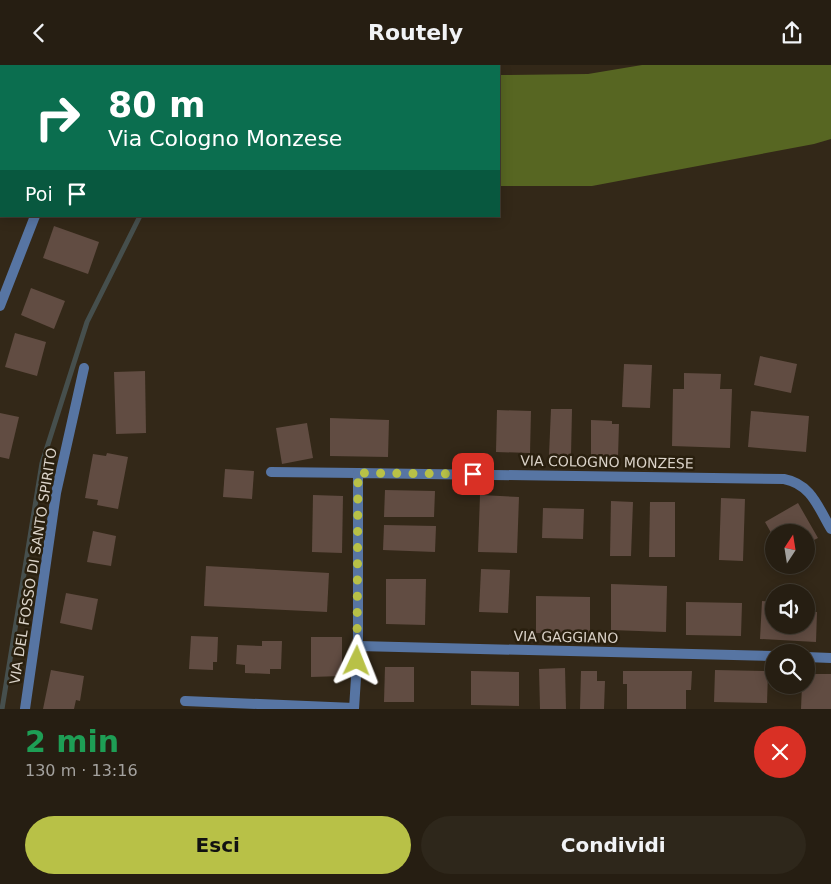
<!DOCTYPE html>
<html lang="it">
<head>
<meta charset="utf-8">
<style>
	body { margin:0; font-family:"DejaVu Sans",sans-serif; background:#2e271b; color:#f1f3f6; height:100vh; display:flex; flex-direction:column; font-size:19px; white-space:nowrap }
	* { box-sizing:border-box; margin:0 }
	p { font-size:16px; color:#a4a29f }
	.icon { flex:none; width:28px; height:28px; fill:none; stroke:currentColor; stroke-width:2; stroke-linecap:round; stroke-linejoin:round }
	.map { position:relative; height:644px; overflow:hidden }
	.details { display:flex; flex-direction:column; background:#261e12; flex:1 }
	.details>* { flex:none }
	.hud { position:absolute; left:0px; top:0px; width:500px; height:152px; box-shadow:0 2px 12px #0003,0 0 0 1px #423c32; background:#0b6e4f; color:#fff; overflow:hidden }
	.needle { width:32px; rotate:12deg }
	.controls { position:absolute; left:765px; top:459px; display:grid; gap:10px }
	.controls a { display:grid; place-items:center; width:50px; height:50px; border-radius:50%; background:#261e12; box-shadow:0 2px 12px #0003,0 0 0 1px #423c32; font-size:25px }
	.pin { position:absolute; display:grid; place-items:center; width:42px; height:42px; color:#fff; margin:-21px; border-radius:10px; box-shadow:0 2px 8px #0006 }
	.me { position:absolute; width:55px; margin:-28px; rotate:2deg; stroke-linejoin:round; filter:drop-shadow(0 0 4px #0008) }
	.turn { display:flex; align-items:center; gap:18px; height:105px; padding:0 25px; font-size:22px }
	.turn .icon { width:65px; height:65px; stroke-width:2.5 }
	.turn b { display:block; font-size:35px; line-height:42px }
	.then { display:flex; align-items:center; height:48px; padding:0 25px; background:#0003; gap:10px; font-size:19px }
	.round { display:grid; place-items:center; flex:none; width:52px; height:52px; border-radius:26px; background:#2e271b }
	.headline { display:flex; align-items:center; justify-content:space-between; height:85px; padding:0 25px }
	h1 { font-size:30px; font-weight:700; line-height:38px; color:#1e9e55 }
	.cta { display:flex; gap:10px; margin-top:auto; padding:10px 25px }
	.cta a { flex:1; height:58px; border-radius:30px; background:#b8c147; color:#111; font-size:20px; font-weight:700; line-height:58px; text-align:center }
	.cta a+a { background:#2e271b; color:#f1f3f6 }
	header { display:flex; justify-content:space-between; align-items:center; height:65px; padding:0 25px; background:#261e12; font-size:22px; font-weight:700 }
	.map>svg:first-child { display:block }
	.forest { fill:#576622 }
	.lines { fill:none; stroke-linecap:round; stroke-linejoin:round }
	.stream { stroke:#464f4d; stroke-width:5 }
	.building { fill:#614c42 }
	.minor { stroke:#5775a3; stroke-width:10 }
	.route { stroke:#b8c147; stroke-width:9; stroke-dasharray:0 16.2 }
	.labels { text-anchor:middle; stroke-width:5; stroke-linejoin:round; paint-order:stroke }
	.street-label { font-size:14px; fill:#dad2c8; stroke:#291f0e }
</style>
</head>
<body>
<header><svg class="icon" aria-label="back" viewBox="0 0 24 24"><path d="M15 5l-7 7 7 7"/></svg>Routely<svg class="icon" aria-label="share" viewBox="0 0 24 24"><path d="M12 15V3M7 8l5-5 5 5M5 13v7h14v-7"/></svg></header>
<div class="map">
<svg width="831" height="644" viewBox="0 0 831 644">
	<rect width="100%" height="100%" fill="#332818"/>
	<g class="forest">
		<path d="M275,0H381L382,1H276Z"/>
		<path d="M642,0H831V74L814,79L592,121H499V10L588,9Z"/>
	</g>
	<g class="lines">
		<g class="stream">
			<path d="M214,1L215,0"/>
			<path d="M2,644L42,398L87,257L140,151"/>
		</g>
	</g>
	<g class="building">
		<path d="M54,161L99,177L88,209L43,193Z"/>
		<path d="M31,223L65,236L54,264L21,250Z"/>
		<path d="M15,268L46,277L37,311L5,302Z"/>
		<path d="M760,291L797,299L791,328L754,320Z"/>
		<path d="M624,299L652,300L650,343L622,342Z"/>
		<path d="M145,306L146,368L116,369L114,307Z"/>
		<path d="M684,308L721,309L720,324H732L730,383L672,381L673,324H684Z"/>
		<path d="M551,344H572L571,391L549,390Z"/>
		<path d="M497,345L531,346L530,388L496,387Z"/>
		<path d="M751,346L809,351L806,387L748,382Z"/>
		<path d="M0,348L19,352L9,394L0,392Z"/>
		<path d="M330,353L389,355L388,392L330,391Z"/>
		<path d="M591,355L612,356V359H619L618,392L591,391Z"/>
		<path d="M307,358L313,393L282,399L276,363Z"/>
		<path d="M107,388L128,392L118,444L97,440L98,435L85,433L93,389L106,391Z"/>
		<path d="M225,404L254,406L252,434L223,432Z"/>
		<path d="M385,425L435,426L434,452H384Z"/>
		<path d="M313,430L343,431L342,488L312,487Z"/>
		<path d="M480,430L519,432L517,488L478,487Z"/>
		<path d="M721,433L745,434L743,496L719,495Z"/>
		<path d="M611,436L633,437L631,491H610Z"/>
		<path d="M650,437H675V492H649Z"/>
		<path d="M798,438L818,473L806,479V468H774V473L765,457Z"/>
		<path d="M543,443L584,444L583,474L542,473Z"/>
		<path d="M384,460L436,461L435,487L383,485Z"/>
		<path d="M93,466L116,471L111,501L87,497Z"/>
		<path d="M206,501L329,508L327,547L204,541Z"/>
		<path d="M481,504L510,505L508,548L479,547Z"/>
		<path d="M386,514H426L425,560L386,559Z"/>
		<path d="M611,519L667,521L666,567L611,565Z"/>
		<path d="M66,528L98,534L92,565L60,558Z"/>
		<path d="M536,531L590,532V569L536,568Z"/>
		<path d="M762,536L774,537V560H806V547H817L816,577L760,574Z"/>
		<path d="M686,537L742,538L741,571L686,570Z"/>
		<path d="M191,571L218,572L217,597H213V605L189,604Z"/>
		<path d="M311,572H342V611L311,612Z"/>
		<path d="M262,576H282L281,604H270V609L245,608V600L236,599L237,580L262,581Z"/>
		<path d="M385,602H414V637H384Z"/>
		<path d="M565,603L566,644H540L539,604Z"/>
		<path d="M51,605L84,611L80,636L76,635L74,644H43Z"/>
		<path d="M715,605L768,606L767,638L714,637Z"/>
		<path d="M471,606L519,607V641L471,640Z"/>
		<path d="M581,606H597V616H605L604,644H580Z"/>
		<path d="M623,606H692L691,625H686V644H627V619H623Z"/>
		<path d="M806,609H831V644H801L802,620H806Z"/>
	</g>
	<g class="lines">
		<g class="minor">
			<path d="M96,1L97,0"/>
			<path d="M0,241L35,151"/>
			<path d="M271,407L358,408"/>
			<path d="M358,581L774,591"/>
			<path d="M806,592L831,593"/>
			<path d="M185,636L354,643"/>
			<path d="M25,644L56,428L84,303"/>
			<path d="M354,644L358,581V408L784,414C811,419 818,442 831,464"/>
		</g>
	</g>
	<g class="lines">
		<path class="route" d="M357,596L358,408L473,409"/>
	</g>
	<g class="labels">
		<g class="street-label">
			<text transform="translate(607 397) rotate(1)" y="5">VIA COLOGNO MONZESE</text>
			<text transform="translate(33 501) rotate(-81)" y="5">VIA DEL FOSSO DI SANTO SPIRITO</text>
			<text transform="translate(566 572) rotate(1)" y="5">VIA GAGGIANO</text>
		</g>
	</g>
</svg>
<div class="controls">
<a><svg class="needle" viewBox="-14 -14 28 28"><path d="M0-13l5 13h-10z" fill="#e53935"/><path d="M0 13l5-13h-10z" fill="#a4a29f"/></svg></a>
<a><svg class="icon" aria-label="sound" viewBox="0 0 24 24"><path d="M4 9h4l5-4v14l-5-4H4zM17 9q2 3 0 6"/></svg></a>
<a><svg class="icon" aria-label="search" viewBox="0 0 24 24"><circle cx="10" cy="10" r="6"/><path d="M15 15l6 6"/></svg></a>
</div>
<div class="pin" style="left:473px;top:409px;background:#d93025"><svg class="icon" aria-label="arrive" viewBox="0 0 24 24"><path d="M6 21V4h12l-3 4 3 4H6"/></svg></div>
<svg class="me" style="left:357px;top:596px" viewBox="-20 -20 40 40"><path d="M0-17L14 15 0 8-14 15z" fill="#b8c147" stroke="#fff" stroke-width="4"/></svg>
<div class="hud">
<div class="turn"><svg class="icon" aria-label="right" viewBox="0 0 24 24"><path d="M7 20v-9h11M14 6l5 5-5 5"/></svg><div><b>80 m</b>Via Cologno Monzese</div></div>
<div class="then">Poi<svg class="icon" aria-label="arrive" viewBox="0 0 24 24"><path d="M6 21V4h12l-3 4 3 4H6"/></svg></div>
</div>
</div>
<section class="details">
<div class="headline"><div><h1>2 min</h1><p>130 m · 13:16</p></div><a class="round" style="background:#d93025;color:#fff"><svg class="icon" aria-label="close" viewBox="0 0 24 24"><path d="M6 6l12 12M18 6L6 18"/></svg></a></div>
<div class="cta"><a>Esci</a><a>Condividi</a></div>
</section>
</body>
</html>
